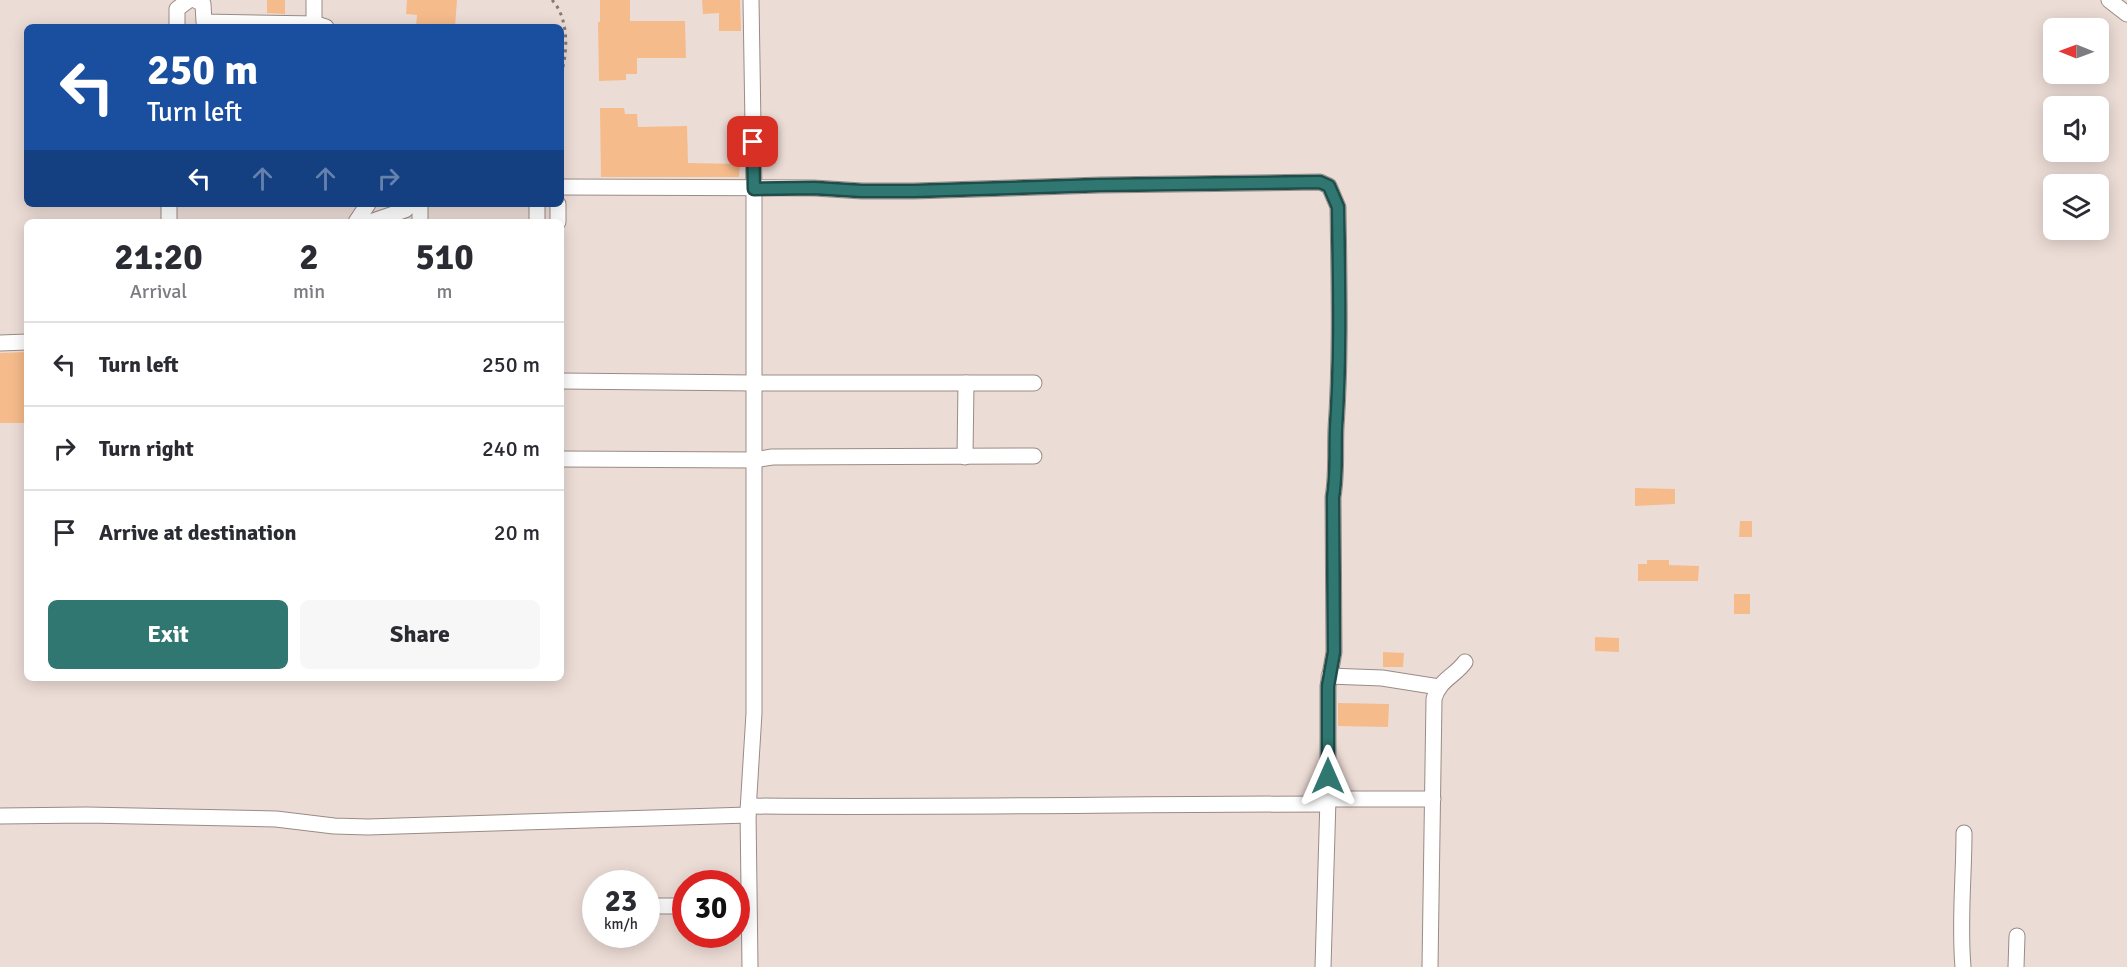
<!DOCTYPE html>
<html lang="en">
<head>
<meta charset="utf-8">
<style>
	body { margin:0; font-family:Signika,sans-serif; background:#f7f7f7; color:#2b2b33; height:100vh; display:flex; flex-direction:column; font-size:22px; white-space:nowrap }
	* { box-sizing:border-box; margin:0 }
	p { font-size:20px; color:#7c7c81 }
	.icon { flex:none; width:33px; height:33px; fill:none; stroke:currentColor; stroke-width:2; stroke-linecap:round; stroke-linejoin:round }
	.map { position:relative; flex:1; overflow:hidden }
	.panel { position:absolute; left:24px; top:219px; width:540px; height:462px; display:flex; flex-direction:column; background:#fff; border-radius:9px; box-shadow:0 3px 15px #0003 }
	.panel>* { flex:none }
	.banner { position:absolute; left:24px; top:24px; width:540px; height:183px; border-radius:9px; box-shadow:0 3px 15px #0003; background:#1a4fa0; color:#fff; overflow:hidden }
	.needle { width:39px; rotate:271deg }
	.tools { position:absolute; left:2043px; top:18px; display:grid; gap:12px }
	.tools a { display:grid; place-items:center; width:66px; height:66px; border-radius:9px; background:#fff; box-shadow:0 3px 15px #0003; font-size:30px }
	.speed { position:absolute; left:582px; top:870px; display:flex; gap:12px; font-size:30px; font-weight:700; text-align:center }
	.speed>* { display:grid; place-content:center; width:78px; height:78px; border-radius:50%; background:#fff; box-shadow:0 3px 15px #0003; line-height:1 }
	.speed small { font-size:15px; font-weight:400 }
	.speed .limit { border:9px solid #d22; background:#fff; color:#111 }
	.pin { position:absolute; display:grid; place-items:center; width:51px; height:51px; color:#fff; margin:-26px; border-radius:12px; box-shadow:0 3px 9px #0006 }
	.me { position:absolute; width:66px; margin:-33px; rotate:0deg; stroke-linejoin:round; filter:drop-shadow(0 0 4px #0008) }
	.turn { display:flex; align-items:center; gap:21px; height:126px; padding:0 24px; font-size:27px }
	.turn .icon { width:78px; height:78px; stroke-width:2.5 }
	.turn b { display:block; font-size:42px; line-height:51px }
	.lanes { display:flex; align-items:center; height:57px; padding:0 24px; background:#0003; justify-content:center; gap:30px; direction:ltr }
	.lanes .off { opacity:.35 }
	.eta { display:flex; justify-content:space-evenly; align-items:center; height:102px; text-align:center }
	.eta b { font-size:36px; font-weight:800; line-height:42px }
	.cta { display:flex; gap:12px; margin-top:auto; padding:12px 24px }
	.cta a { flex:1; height:69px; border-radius:9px; background:#2f7770; color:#fff; font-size:24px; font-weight:800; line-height:69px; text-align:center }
	.cta a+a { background:#f7f7f7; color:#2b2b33 }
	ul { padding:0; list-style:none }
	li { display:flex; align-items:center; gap:18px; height:84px; padding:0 24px; border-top:2px solid #e1e1e2 }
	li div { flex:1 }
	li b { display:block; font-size:22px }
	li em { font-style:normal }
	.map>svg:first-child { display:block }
	.building { fill:#f6bb8b }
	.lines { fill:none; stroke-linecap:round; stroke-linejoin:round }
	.minor-casing { stroke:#9a8b86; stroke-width:17 }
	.path { stroke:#847a75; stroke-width:3; stroke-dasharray:3 4.5; stroke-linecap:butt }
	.minor { stroke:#fff; stroke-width:15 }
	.route-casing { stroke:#1f4d49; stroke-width:15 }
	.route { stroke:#2f7770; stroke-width:10 }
</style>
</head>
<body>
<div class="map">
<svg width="2127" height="967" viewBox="0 0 2127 967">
	<rect width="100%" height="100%" fill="#ecdcd6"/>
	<g class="building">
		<path d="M267,0H285V14L267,13Z"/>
		<path d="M407,0H457L455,27H416L417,15L406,14Z"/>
		<path d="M600,0H630V21H685L686,58H637V74H626V80L599,81L598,22H600Z"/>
		<path d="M702,0H740L741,31H719V13L703,14Z"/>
		<path d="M600,108H624L625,114H637L638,127L687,126L688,163L740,164L739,177H601Z"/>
		<path d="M27,352L26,423H0V353Z"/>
		<path d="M1635,488L1675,489V504L1635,506Z"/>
		<path d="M1740,521H1752V537H1739Z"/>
		<path d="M1647,560H1669V565L1699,566L1698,581H1638V564H1647Z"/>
		<rect x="1734" y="594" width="16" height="20"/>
		<path d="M1595,637L1619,638V652L1595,651Z"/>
		<path d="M1383,652L1404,653L1403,667H1383Z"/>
		<path d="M1338,703L1389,704L1388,727L1338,726Z"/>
	</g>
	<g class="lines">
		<defs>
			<g id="minor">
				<path d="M195,0L203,4L204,22L317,24L326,27"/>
				<path d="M314,0V24"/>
				<path d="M2109,0L2127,14"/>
				<path d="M177,27V9L189,0"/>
				<path d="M561,187L814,188L862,191H914L1100,185L1320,182L1329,186L1338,207C1339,281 1341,355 1336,428C1335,452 1337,474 1333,497L1334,652L1328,686V799L1323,967"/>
				<path d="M420,204V222"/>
				<path d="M537,204V222"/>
				<path d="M169,222V204"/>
				<path d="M356,222L368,204"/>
				<path d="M370,222L405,210L412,204"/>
				<path d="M558,222V204"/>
				<path d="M0,343L27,342"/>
				<path d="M561,381L754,383H1034"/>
				<path d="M965,457L966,383"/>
				<path d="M561,459L754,460L772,457L1034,456"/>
				<path d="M1329,676L1382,678L1439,687"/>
				<path d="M1328,799H1433"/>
				<path d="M749,806C942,808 1134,804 1328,804"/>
				<path d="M0,816L87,815L276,819L334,826L368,827L748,815"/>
				<path d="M646,906H686"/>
				<path d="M750,967L748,811L754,713V189L751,0"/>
				<path d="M1430,967L1434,699C1439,680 1455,676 1465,662"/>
				<path d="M1963,967C1959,922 1964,878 1964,833"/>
				<path d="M2016,967L2017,936"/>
			</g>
		</defs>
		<use href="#minor" class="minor-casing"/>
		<path class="path" d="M552,0C569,18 568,52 561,74"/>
		<use href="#minor" class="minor"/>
	</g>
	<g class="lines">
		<defs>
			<path id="route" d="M753,142L754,189L814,188L862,191H914L1100,185L1320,182L1329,186L1338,207C1339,281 1341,355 1336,428C1335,451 1337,474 1333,497L1334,652L1328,686V776"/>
		</defs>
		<use href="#route" class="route-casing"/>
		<use href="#route" class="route"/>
	</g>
</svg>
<div class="tools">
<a><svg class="needle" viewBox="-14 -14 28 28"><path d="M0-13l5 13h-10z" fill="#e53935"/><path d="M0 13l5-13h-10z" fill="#7c7c81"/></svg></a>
<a><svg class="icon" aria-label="sound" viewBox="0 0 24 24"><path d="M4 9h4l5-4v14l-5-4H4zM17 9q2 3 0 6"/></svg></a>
<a><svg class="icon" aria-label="layers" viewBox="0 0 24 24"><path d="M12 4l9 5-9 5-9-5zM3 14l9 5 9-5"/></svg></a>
</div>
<div class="speed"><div>23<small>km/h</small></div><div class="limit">30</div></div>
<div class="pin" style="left:753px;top:142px;background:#d93025"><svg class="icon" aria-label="arrive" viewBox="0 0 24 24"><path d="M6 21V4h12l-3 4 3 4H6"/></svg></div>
<svg class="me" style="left:1328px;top:776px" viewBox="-20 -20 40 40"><path d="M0-17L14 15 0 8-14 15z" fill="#2f7770" stroke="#fff" stroke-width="4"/></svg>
<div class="banner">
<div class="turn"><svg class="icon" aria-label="left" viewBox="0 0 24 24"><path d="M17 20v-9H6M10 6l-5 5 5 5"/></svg><div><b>250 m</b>Turn left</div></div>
<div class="lanes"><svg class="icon" aria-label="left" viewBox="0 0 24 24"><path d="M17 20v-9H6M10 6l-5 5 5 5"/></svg><svg class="icon off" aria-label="ahead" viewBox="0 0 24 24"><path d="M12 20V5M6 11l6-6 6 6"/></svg><svg class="icon off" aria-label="ahead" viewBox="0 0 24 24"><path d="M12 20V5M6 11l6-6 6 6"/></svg><svg class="icon off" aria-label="right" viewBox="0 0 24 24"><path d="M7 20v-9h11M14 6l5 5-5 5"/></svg></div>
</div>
<section class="panel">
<div class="eta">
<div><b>21:20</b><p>Arrival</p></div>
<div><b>2</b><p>min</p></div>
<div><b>510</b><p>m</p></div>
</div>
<ul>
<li><svg class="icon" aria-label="left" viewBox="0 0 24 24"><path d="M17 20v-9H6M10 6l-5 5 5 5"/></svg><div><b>Turn left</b></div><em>250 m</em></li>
<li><svg class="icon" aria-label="right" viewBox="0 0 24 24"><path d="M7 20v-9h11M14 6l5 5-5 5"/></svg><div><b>Turn right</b></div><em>240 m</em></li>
<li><svg class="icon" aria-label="arrive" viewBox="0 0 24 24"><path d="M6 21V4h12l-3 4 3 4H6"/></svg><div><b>Arrive at destination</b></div><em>20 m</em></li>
</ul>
<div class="cta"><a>Exit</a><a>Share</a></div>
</section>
</div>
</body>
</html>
